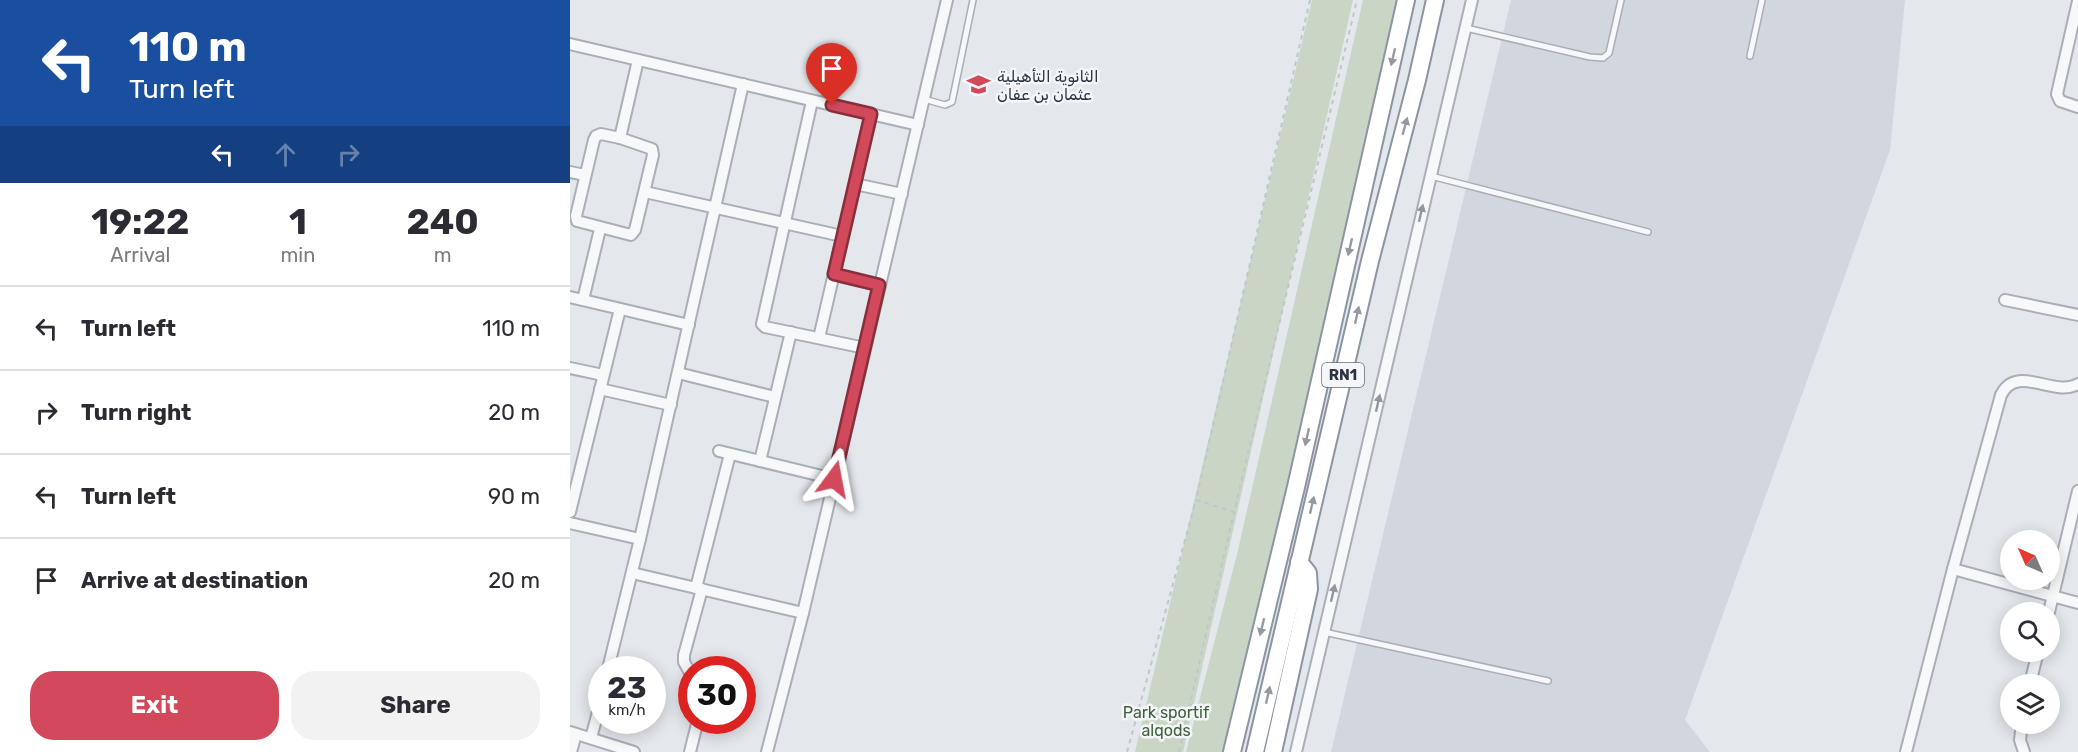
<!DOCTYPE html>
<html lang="en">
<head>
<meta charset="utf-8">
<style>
	body { margin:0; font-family:Rubik,"Noto Sans Arabic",sans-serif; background:#f2f2f3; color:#2b2b33; height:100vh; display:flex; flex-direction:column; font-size:22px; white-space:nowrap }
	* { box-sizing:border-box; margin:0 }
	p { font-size:20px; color:#7c7c81 }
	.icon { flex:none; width:33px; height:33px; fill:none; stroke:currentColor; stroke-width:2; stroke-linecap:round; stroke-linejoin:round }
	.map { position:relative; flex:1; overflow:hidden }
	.sheet { display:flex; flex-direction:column; background:#fff; width:570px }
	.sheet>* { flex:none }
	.top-card { background:#1a4fa0; color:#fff; overflow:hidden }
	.needle { width:39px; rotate:315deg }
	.controls { position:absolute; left:1430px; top:530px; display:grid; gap:12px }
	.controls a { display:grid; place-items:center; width:60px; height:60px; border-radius:50%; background:#fff; box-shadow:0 3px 15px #0003; font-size:30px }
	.speed { position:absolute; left:18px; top:656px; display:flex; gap:12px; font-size:30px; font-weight:700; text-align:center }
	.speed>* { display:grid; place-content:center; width:78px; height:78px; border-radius:50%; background:#fff; box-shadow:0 3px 15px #0003; line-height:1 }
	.speed small { font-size:15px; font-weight:400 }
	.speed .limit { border:9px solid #d22; background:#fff; color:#111 }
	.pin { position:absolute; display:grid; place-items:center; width:51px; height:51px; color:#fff; margin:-62px -26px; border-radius:50% 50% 50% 0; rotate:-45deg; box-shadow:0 0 6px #0007 }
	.pin .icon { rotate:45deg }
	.me { position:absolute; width:66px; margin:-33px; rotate:13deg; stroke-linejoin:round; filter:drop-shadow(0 0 4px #0008) }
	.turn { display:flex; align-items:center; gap:21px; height:126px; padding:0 30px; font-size:27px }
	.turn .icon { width:78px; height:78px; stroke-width:2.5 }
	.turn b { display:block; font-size:42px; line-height:51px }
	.lanes { display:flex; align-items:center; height:57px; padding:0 30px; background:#0003; justify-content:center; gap:30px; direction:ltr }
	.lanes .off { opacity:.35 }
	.eta { display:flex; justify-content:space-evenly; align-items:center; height:102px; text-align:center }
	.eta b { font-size:36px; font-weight:700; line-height:42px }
	.cta { display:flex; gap:12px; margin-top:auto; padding:12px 30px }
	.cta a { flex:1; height:69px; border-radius:24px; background:#d1495b; color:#fff; font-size:24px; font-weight:700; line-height:69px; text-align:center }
	.cta a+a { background:#f2f2f3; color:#2b2b33 }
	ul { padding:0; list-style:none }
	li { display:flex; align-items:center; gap:18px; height:84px; padding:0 30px; border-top:2px solid #e1e1e2 }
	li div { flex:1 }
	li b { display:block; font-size:22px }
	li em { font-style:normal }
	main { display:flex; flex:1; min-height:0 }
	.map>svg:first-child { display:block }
	.built { fill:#d2d6de }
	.green { fill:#c9d6c5 }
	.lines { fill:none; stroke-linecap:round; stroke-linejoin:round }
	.service-casing { stroke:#a9aeb7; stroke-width:8 }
	.minor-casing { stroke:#a9aeb7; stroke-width:14 }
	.trunk-casing { stroke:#8b94a3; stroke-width:20 }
	.path { stroke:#c2c5cb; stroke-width:2; stroke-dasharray:4.5 4.5; stroke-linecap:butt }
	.service { stroke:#f7f8fa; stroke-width:5 }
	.minor { stroke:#f7f8fa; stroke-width:10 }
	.trunk { stroke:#fff; stroke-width:16 }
	.oneway { fill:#959aa2 }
	.oneway2 { fill:#9196a0 }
	.route-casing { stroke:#882f3b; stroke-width:15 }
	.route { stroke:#d1495b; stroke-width:10 }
	.labels { text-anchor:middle; stroke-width:5; stroke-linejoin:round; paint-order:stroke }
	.shield { fill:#f4f6f9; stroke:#676e7b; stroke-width:1.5 }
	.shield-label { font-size:15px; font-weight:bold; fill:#2b3445 }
	.poi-label { font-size:16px; fill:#2b3445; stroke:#f4f6f9; text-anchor:start }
	.park-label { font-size:16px; fill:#3f6138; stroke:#f4f6f9 }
</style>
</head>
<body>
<main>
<section class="sheet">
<div class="top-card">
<div class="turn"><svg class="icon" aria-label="left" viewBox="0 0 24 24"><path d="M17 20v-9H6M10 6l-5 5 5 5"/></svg><div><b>110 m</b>Turn left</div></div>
<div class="lanes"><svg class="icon" aria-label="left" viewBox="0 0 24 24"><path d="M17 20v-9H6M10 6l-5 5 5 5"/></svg><svg class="icon off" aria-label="ahead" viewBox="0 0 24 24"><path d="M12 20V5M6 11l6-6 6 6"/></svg><svg class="icon off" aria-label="right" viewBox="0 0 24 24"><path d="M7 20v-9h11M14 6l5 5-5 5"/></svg></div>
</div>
<div class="eta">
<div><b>19:22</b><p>Arrival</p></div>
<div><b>1</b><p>min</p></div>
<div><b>240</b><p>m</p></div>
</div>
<ul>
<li><svg class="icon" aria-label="left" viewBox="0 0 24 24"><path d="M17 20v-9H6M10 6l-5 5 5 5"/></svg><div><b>Turn left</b></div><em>110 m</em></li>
<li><svg class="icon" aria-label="right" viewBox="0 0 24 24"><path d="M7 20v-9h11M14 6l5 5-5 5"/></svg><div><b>Turn right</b></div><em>20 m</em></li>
<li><svg class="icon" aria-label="left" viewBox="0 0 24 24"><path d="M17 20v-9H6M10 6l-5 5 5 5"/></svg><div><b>Turn left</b></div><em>90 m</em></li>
<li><svg class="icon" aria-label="arrive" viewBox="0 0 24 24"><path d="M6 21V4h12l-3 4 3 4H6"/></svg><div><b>Arrive at destination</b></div><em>20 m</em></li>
</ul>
<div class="cta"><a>Exit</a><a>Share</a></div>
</section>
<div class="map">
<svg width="1508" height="752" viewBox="0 0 1508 752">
	<rect width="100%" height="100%" fill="#e4e7ec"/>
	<path class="built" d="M941,0H1335L1320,150L1115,720L1140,752H761Z"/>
	<g class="green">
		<path d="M742,0H783L613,752H565Z"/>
		<path d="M793,0H828L656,752H616L668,550Z"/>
	</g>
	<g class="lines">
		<defs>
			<g id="service">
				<path d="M896,28L1020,57L1033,58L1039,53L1051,0"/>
				<path d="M1180,56L1192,0"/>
				<path d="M354,99L375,105L382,102L403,0"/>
				<path d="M861,176L1078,232"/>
				<path d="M754,632L978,681"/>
			</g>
			<g id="minor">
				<path d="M1508,1L1487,94L1490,101L1508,107"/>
				<path d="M0,44L348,125"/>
				<path d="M242,101L192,324L195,327L295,348"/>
				<path d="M31,134L50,138L82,149L83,155L65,230L61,235L7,221L6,216L24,140L26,136Z"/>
				<path d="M50,138L68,60"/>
				<path d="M0,172L15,175"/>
				<path d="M285,184L332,194"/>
				<path d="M75,192L272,236"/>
				<path d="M264,275L309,285"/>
				<path d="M0,297L119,325"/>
				<path d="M13,300L30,229"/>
				<path d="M1435,300L1508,315"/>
				<path d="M249,338L301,114"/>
				<path d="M0,368L33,375"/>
				<path d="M108,373L205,397"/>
				<path d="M30,389L101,405"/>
				<path d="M149,451L264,479"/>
				<path d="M190,461L221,332"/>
				<path d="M0,512L50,309"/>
				<path d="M0,523L70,539"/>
				<path d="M1383,569L1508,603"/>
				<path d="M62,573L233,613"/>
				<path d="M126,588L160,454"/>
				<path d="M1479,612L1508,491"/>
				<path d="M38,669L70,539L173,84"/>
				<path d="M122,676L114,662V655L132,589"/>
				<path d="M1460,684L1468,651"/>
				<path d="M1452,723L1450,740L1454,752"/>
				<path d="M0,732L64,752"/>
				<path d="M21,738L32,697"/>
				<path d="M1,752L6,734"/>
				<path d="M120,752L128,720"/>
				<path d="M197,752L233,613L377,0"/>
				<path d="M726,752L902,0"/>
				<path d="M1336,752L1383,569L1431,395C1447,363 1484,398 1508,384"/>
			</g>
			<g id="trunk">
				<path d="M662,752L726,487L836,0"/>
				<path d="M685,752L800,261L847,80L865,0"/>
				<path d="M703,752L739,589L738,573L729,562"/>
			</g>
		</defs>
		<use href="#service" class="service-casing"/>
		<use href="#minor" class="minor-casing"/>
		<use href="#trunk" class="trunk-casing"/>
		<g class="path">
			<path d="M740,0L626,500L664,512L787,0"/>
			<path d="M557,752L626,500"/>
			<path d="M609,752L664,512"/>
		</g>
		<use href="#service" class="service"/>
		<use href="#minor" class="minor"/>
		<use href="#trunk" class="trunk"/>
	</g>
	<defs><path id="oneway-solid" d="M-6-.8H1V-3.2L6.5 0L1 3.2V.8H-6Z" transform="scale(1.5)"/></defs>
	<g class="oneway">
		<use href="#oneway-solid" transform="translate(823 57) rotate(103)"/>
		<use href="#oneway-solid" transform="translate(835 126) rotate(-75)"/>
		<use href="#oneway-solid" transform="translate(780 247) rotate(103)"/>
		<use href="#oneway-solid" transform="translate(787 315) rotate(-77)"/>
		<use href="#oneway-solid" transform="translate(737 437) rotate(103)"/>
		<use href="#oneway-solid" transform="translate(742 505) rotate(-77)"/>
		<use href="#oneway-solid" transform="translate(692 627) rotate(104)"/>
		<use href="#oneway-solid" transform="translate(698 695) rotate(-77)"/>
	</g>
	<g class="oneway2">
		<use href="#oneway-solid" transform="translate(851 213) rotate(-77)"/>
		<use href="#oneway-solid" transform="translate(808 403) rotate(-77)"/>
		<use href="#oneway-solid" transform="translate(763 593) rotate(-77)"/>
	</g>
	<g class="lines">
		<defs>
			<path id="route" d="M262,105L301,114L264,274L309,285L264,479"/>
		</defs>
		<use href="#route" class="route-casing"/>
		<use href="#route" class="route"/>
	</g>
	<defs>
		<symbol id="school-bare" viewBox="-9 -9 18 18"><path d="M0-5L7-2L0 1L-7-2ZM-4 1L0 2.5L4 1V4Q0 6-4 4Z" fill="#d1495b" stroke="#f4f6f9" stroke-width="2.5" paint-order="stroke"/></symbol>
	</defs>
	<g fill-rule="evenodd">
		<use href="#school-bare" x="392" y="68" width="33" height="33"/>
	</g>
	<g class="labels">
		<rect class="shield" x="752" y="363" width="42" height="24" rx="4.5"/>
		<g class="shield-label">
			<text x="773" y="380">RN1</text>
		</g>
		<g class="poi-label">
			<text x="427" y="82">الثانوية التأهيلية<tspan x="427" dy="18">عثمان بن عفان</tspan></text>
		</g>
		<g class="park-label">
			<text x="596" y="718">Park sportif<tspan x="596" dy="18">alqods</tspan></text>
		</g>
	</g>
</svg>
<div class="controls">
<a><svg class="needle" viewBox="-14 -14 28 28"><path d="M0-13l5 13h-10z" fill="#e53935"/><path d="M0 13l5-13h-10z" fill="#7c7c81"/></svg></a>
<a><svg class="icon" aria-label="search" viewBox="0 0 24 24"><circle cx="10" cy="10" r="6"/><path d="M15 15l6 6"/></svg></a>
<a><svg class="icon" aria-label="layers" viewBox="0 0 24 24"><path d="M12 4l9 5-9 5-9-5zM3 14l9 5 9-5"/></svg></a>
</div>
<div class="speed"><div>23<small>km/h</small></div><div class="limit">30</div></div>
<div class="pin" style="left:262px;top:105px;background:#d93025"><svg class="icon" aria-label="arrive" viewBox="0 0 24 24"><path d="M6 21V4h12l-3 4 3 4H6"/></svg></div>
<svg class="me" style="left:264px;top:479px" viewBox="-20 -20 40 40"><path d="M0-17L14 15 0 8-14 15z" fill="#d1495b" stroke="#fff" stroke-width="4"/></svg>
</div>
</main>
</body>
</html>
